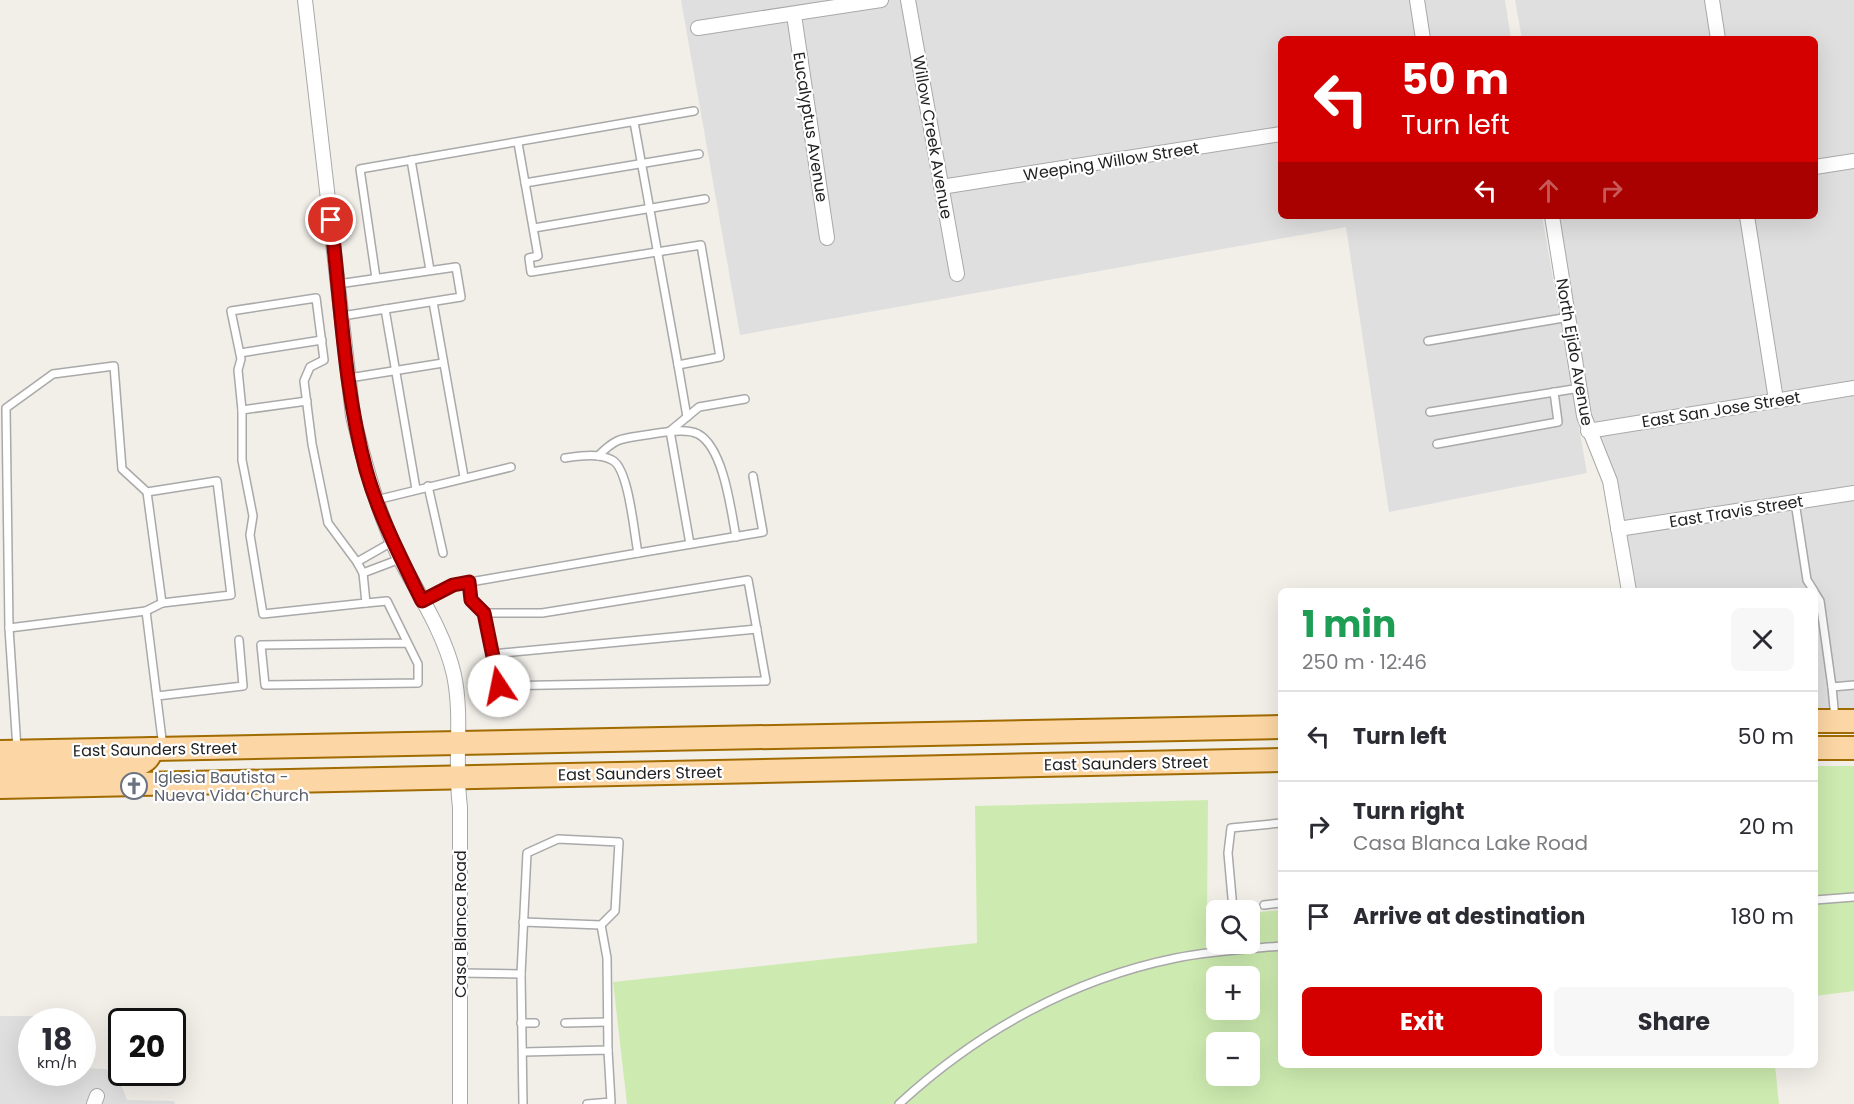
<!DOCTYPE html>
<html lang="en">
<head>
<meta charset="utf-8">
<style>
	body { margin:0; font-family:Poppins,sans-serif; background:#f7f7f7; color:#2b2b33; height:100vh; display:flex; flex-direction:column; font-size:22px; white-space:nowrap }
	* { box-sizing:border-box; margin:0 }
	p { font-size:20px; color:#7c7c81 }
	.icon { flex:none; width:33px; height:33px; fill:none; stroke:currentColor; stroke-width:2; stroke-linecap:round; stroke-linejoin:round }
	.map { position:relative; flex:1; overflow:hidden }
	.side { position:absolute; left:1278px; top:588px; width:540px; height:480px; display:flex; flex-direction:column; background:#fff; border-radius:9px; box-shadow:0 6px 24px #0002 }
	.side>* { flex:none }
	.top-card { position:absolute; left:1278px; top:36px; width:540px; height:183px; border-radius:9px; box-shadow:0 6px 24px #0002; background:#d40000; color:#fff; overflow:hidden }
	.buttons { position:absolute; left:1206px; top:900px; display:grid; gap:12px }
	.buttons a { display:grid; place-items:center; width:54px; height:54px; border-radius:9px; background:#fff; box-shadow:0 6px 24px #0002; font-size:30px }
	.speed { position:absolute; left:18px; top:1008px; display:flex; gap:12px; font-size:30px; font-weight:700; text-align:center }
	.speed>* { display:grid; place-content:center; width:78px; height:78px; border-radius:50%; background:#fff; box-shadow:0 6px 24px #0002; line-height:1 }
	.speed small { font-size:15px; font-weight:400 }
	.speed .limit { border:3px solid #111; border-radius:9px; background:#fff; color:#111 }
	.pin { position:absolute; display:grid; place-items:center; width:51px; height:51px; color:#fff; margin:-26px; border:3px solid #fff; border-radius:50%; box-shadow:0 2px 6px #0007 }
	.me { position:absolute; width:66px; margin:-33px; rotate:349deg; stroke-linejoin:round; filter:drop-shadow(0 0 4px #0008) }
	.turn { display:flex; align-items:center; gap:21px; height:126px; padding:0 24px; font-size:27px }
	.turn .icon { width:78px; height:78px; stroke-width:2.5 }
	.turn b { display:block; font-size:42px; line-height:51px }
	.lanes { display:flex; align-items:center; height:57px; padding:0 24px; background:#0003; justify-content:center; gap:30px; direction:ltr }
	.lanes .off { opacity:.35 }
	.round { display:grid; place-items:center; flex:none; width:63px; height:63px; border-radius:9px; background:#f7f7f7 }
	.head { display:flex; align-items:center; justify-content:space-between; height:102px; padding:0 24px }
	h1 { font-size:36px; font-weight:700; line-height:45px; color:#1e9e55 }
	.action { display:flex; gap:12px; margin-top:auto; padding:12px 24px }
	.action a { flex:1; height:69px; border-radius:9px; background:#d40000; color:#fff; font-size:24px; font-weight:700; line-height:69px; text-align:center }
	.action a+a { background:#f7f7f7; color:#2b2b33 }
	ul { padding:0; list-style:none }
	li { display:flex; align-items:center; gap:18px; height:90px; padding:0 24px; border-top:2px solid #e1e1e2 }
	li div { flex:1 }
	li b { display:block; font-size:22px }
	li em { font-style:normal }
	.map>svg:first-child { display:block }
	.residential { fill:#e0dfdf }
	.grass { fill:#cdebb0; fill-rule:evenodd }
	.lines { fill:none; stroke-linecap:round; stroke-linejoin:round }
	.lane-casing { stroke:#a9a9a9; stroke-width:10 }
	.street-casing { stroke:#a9a9a9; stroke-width:16 }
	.primary-casing { stroke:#a06b00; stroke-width:26 }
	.lane { stroke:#fff; stroke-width:7 }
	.street { stroke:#fff; stroke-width:14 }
	.primary { stroke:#fcd6a4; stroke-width:22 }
	.route-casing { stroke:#8a0000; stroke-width:15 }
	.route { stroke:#d40000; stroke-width:10 }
	.labels { text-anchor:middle; stroke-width:4.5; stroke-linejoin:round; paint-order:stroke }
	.street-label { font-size:16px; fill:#222; stroke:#fff }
	.worship-label { font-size:16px; fill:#5b616d; stroke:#fff; text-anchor:start }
</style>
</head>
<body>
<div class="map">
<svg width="1854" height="1104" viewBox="0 0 1854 1104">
	<rect width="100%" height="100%" fill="#f2efe9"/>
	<g class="residential">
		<path d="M681,0H1505L1511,39H1281V216H1542L1587,473L1389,512L1346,227L740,335Z"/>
		<path d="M1515,0H1854V721H1815V591H1629L1610,481L1588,431L1552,216H1815V39H1522Z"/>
		<path d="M0,1016H51L55,1021L32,1022V1072H82L83,1065L85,1068L106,1069L120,1082L127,1100L174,1101L175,1104H0Z"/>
	</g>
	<g class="grass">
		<path d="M1815,766H1854V991L1815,996Z"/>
		<path d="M1208,800L1207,917H1216V944H1250V913L1281,910V1065H1775L1779,1104H627L613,982L977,943L975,806ZM1216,976H1250V1010H1216ZM1216,1042H1250V1076H1216Z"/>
	</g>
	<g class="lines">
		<defs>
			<g id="lane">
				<path d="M634,122L678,365"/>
				<path d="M518,143L538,256L529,258L531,272L701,245L720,357L678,365L687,417"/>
				<path d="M411,160L430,270"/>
				<path d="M525,183L699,154"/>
				<path d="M534,228L705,199"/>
				<path d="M376,278L360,169L694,111"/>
				<path d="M338,284L456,267L461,297L342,316"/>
				<path d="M433,302L464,477"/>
				<path d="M385,309L416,489"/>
				<path d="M1428,341L1569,317"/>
				<path d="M240,353L322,340"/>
				<path d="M349,378L443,363"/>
				<path d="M242,410L307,401"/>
				<path d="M1430,412L1580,388"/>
				<path d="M670,431L690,544"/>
				<path d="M670,431L699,407L745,399"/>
				<path d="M1437,444L1558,422L1554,392"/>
				<path d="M598,456C619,435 624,439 652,434C664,432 686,428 698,434C724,448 731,511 736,537"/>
				<path d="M428,486L443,553"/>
				<path d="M376,500L511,467"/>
				<path d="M1795,502L1807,580L1814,591"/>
				<path d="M392,542L357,562L363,573L400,559"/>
				<path d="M638,553L763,532L753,476"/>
				<path d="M357,562L328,523L312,444L304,381L310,367L324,360L316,298L231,311L241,359L238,370L242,410V460L253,516L250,535L263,614L366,603L363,573"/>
				<path d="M469,582L471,600L485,613L499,686L766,681L748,580L542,613H485"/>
				<path d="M1815,593L1820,601L1832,687"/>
				<path d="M422,601L453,585L638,553C634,534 629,468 612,460C598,453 580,456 565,458"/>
				<path d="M366,603L387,601L418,664V683L265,685L261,645L407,643"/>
				<path d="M146,611L162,603"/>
				<path d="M9,628L146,611L163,747"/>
				<path d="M492,654L757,629"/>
				<path d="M157,696L243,686L239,640"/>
				<path d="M1835,719L1832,687L1854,685"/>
				<path d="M17,749L9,628L6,408L53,374L114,366L122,469L147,492L162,603L231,595L217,481L147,492"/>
				<path d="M1815,900L1854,897"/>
				<path d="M1264,905L1281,903"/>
				<path d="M1246,908L1233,909L1228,853L1231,828L1281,823"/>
				<path d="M601,925L607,958L608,1050"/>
				<path d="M460,973L521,974L527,853L558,839L619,842L615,911L601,925L523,922"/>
				<path d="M521,974L523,1104"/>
				<path d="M521,1023H535"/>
				<path d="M565,1023L607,1022"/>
				<path d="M523,1052L608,1050L611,1102L587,1104"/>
				<path d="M899,1104C977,1032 1072,979 1176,958C1210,951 1246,949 1281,946"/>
			</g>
			<g id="street">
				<path d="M305,0L353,416C365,465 378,513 400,559C419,595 445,634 454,675C463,718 454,763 460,807V1104"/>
				<path d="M908,0L957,274"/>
				<path d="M1417,0L1423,39"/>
				<path d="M1712,0L1718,39"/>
				<path d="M794,15L827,238"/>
				<path d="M698,28L881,0"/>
				<path d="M1815,167L1854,161"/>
				<path d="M941,187L1281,134"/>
				<path d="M1552,216L1584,416L1610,481L1629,591"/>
				<path d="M1747,216L1776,400"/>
				<path d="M1588,431L1854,388"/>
				<path d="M1618,529L1854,493"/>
				<path d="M94,1104L97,1096"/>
			</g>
			<g id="primary">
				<path d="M1815,721H1854"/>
				<path d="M1815,748H1854"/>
				<path d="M0,752L1281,727"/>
				<path d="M0,771L134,766C144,762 149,760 152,749"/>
				<path d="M0,787L1281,760"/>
			</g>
		</defs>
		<use href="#lane" class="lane-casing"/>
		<use href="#street" class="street-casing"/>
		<use href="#primary" class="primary-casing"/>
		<use href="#lane" class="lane"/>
		<use href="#street" class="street"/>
		<use href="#primary" class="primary"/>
	</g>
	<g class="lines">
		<defs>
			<path id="route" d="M331,220C341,303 344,389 366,470C379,516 401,558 422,601L453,585L469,582L471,600L484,613L499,686"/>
		</defs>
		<use href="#route" class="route-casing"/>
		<use href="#route" class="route"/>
	</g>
	<defs>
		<symbol id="church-ring" viewBox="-11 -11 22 22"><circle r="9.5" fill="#fff" stroke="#6b7280" stroke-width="1.5"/><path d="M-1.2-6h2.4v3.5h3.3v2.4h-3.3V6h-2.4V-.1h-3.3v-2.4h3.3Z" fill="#6b7280"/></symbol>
	</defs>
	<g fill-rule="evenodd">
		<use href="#church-ring" x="119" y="771" width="30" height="30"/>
	</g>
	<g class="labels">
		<g class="street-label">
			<text transform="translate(811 127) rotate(81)" y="6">Eucalyptus Avenue</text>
			<text transform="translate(933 137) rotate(80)" y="6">Willow Creek Avenue</text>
			<text transform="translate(1111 161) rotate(-9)" y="6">Weeping Willow Street</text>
			<text transform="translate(1575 352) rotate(80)" y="6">North Ejido Avenue</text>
			<text transform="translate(1721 409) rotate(-9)" y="6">East San Jose Street</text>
			<text transform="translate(1736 511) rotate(-9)" y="6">East Travis Street</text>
			<text transform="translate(155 749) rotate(-1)" y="6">East Saunders Street</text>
			<text transform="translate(1126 763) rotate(-1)" y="6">East Saunders Street</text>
			<text transform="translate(640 773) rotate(-1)" y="6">East Saunders Street</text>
			<text transform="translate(460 924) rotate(-90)" y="6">Casa Blanca Road</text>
		</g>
		<g class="worship-label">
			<text x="154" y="783">Iglesia Bautista -<tspan x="154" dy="18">Nueva Vida Church</tspan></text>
		</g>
	</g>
</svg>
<div class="buttons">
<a><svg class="icon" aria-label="search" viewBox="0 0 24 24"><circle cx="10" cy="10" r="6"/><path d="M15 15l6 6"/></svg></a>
<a>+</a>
<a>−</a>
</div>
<div class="speed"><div>18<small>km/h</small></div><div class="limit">20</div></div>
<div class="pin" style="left:331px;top:220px;background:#d93025"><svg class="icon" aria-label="arrive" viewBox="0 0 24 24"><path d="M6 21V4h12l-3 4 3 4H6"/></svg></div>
<svg class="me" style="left:499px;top:686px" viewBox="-20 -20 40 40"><circle r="19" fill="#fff"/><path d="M0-13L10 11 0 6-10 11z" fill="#d40000"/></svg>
<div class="top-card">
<div class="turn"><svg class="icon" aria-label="left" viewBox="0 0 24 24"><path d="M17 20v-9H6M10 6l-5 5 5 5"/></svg><div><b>50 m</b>Turn left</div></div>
<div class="lanes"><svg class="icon" aria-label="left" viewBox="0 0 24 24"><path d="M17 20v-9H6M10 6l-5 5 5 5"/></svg><svg class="icon off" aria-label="ahead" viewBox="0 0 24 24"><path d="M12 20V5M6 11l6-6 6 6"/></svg><svg class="icon off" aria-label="right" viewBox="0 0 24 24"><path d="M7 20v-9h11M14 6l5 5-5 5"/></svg></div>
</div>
<section class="side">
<div class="head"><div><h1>1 min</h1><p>250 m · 12:46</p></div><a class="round"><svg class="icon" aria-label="close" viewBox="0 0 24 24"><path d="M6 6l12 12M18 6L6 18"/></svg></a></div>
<ul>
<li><svg class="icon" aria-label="left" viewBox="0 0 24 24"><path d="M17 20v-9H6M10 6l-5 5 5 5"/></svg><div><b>Turn left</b></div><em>50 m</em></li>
<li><svg class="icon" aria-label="right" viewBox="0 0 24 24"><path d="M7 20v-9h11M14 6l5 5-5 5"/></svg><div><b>Turn right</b><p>Casa Blanca Lake Road</p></div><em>20 m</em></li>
<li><svg class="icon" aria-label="arrive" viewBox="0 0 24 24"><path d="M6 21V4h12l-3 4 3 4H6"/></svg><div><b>Arrive at destination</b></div><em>180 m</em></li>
</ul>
<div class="action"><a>Exit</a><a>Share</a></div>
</section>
</div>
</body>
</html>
